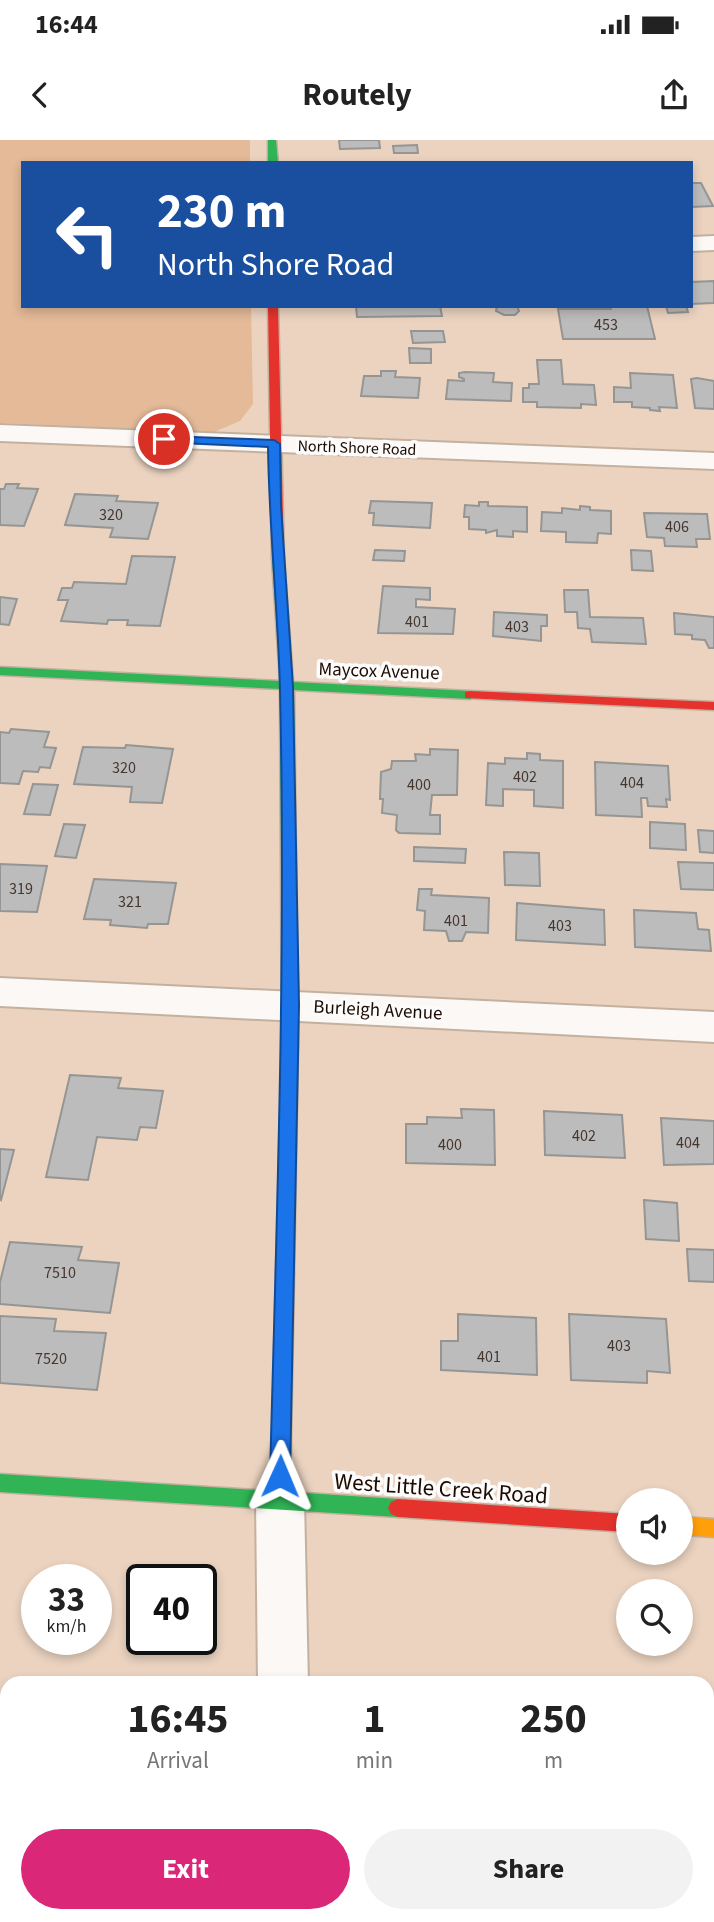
<!DOCTYPE html>
<html lang="en">
<head>
<meta charset="utf-8">
<style>
	body { margin:0; font-family:"Source Sans 3",sans-serif; background:#f2f2f2; color:#222; height:100vh; display:flex; flex-direction:column; font-size:26px; white-space:nowrap }
	* { box-sizing:border-box; margin:0 }
	p { font-size:23px; color:#767676 }
	.icon { flex:none; width:38px; height:38px; fill:none; stroke:currentColor; stroke-width:2; stroke-linecap:round; stroke-linejoin:round }
	.map { position:relative; flex:1; overflow:hidden }
	.sheet { position:absolute; left:0px; top:1536px; width:714px; height:247px; display:flex; flex-direction:column; background:#fff; border-radius:21px 21px 0 0; box-shadow:0 4px 10px #0003 }
	.sheet>* { flex:none }
	.top-card { position:absolute; left:21px; top:21px; width:672px; height:147px; border-radius:0px; box-shadow:0 4px 10px #0003; background:#1a4fa0; color:#fff; overflow:hidden }
	.tools { position:absolute; left:616px; top:1348px; display:grid; gap:14px }
	.tools a { display:grid; place-items:center; width:77px; height:77px; border-radius:50%; background:#fff; box-shadow:0 4px 10px #0003; font-size:35px }
	.speed { position:absolute; left:21px; top:1424px; display:flex; gap:14px; font-size:35px; font-weight:700; text-align:center }
	.speed>* { display:grid; place-content:center; width:91px; height:91px; border-radius:50%; background:#fff; box-shadow:0 4px 10px #0003; line-height:1 }
	.speed small { font-size:18px; font-weight:400 }
	.speed .limit { border:4px solid #111; border-radius:10px; background:#fff; color:#111 }
	.pin { position:absolute; display:grid; place-items:center; width:60px; height:60px; color:#fff; margin:-30px; border:4px solid #fff; border-radius:50%; box-shadow:0 2px 7px #0007 }
	.me { position:absolute; width:77px; margin:-38px; rotate:1deg; stroke-linejoin:round; filter:drop-shadow(0 0 5px #0008) }
	.turn { display:flex; align-items:center; gap:24px; height:147px; padding:0 21px; font-size:32px }
	.turn .icon { width:91px; height:91px; stroke-width:2.5 }
	.turn b { display:block; font-size:49px; line-height:60px }
	.eta { display:flex; justify-content:space-evenly; align-items:center; height:119px; text-align:center }
	.eta b { font-size:42px; font-weight:700; line-height:49px }
	.primary-button { display:flex; gap:14px; margin-top:auto; padding:14px 21px }
	.primary-button a { flex:1; height:80px; border-radius:42px; background:#db2777; color:#fff; font-size:28px; font-weight:700; line-height:80px; text-align:center }
	.primary-button a+a { background:#f2f2f2; color:#222 }
	.status { display:flex; justify-content:space-between; align-items:center; height:49px; padding:0 35px; background:#fff; direction:ltr }
	.status svg { height:19px; fill:currentColor }
	header { display:flex; justify-content:space-between; align-items:center; height:91px; padding:0 21px; background:#fff; font-size:32px; font-weight:700 }
	.map>svg:first-child { display:block }
	.green { fill:#e4ba98 }
	.building { fill:#bcbcbc; stroke:#959593; stroke-width:2 }
	.lines { fill:none; stroke-linecap:round; stroke-linejoin:round }
	.street-casing { stroke:#c4b09f; stroke-width:4 }
	.fast-casing { stroke:#c4b09f; stroke-width:3 }
	.slow-casing { stroke:#c4b09f; stroke-width:3 }
	.jam-casing { stroke:#c4b09f; stroke-width:3 }
	.street { fill:#fcf8f6; fill-rule:evenodd }
	.fast { fill:#30b455; fill-rule:evenodd }
	.slow { fill:#ff9f0a; fill-rule:evenodd }
	.jam { fill:#e5322d; fill-rule:evenodd }
	.route { fill:#1a73e8; stroke:#114b97; stroke-width:2 }
	.labels { text-anchor:middle; stroke-width:7; stroke-linejoin:round; paint-order:stroke }
	.number-label { font-size:16px; fill:#45372f }
	.far-street-label { font-size:16px; fill:#1d0b00; stroke:#fcfcfc }
	.street-label { font-size:19px; fill:#1d0b00; stroke:#fcfcfc }
	.near-street-label { font-size:23px; fill:#1d0b00; stroke:#fcfcfc }
</style>
</head>
<body>
<div class="status"><b>16:44</b><svg viewBox="0 0 49 12"><path d="M0 12V9h3v3zM5 12V6h3v6zM10 12V3h3v9zM15 12V0h3v12zM26 1h20v11H26zM47 4h2v5h-2z"/></svg></div>
<header><svg class="icon" aria-label="back" viewBox="0 0 24 24"><path d="M15 5l-7 7 7 7"/></svg>Routely<svg class="icon" aria-label="share" viewBox="0 0 24 24"><path d="M12 15V3M7 8l5-5 5 5M5 13v7h14v-7"/></svg></header>
<div class="map">
<svg width="714" height="1782" viewBox="0 0 714 1782">
	<rect width="100%" height="100%" fill="#ebd3c0"/>
	<path class="green" d="M0,0H250V23H23V166H251L253,264L240,281L214,292L0,283Z"/>
	<g class="building">
		<path d="M339,0H379L380,8L340,9Z"/>
		<path d="M417,5L418,13H394L393,6Z"/>
		<path d="M691,43H701L713,66L691,67Z"/>
		<path d="M714,141V163L691,164V142Z"/>
		<path d="M356,166H440L442,176L357,177Z"/>
		<path d="M497,166H517L519,171L515,175H504L496,171Z"/>
		<path d="M611,166H647L655,199H563L558,169H611Z"/>
		<path d="M666,166H686L688,172L668,173Z"/>
		<path d="M411,191H443L445,202L413,203Z"/>
		<path d="M409,208L431,209V223H410Z"/>
		<path d="M537,220H561L563,244L594,245L596,265L581,264V268L537,267V262H523V248H529V244H539Z"/>
		<path d="M381,231H396L395,237L420,238L418,258L361,256L364,236H381Z"/>
		<path d="M465,232L494,233L493,242L512,243L511,261L446,259L448,240L464,241V239L459,237V233Z"/>
		<path d="M630,233L673,235L677,268L659,267L660,271L650,270V268L632,267V262H614V247L631,248Z"/>
		<path d="M697,238L714,241V269L695,268L691,239Z"/>
		<path d="M6,344H19L17,348L38,349L24,386L0,385V349H4Z"/>
		<path d="M75,354L118,356L116,361L158,363L148,399L110,397L113,388L65,385Z"/>
		<path d="M371,361L432,363L430,388L373,385L374,373H369Z"/>
		<path d="M479,362H488V366L527,367V392L513,391V397L497,396V390L486,393V390L469,389V377H464L465,365L479,366Z"/>
		<path d="M580,366L590,367V370L611,371V394L598,393L597,403L566,402V392L541,391L542,372L562,373V368L580,370Z"/>
		<path d="M644,373L707,374L710,399H696L697,407L665,406L664,398L647,397Z"/>
		<path d="M375,410L405,411L404,421L373,420Z"/>
		<path d="M631,410L651,411L653,431L632,430Z"/>
		<path d="M132,416L175,417L160,486L127,485L128,480H108L107,484L61,481L68,460H58L62,448H72L74,442L126,444Z"/>
		<path d="M383,446L430,448V460L416,459V467L455,469L453,494L378,493Z"/>
		<path d="M564,450H588L590,477L643,478L646,504L592,502L590,489L578,488L577,472H565Z"/>
		<path d="M0,457L17,459L9,485L0,484Z"/>
		<path d="M494,472L547,475V486H541V501L493,496Z"/>
		<path d="M674,473L714,477V508H709L705,500L692,499V495L675,494Z"/>
		<path d="M11,589L49,592L44,607L56,608L50,628L40,627L38,632L23,631L19,644L0,643V592L9,593Z"/>
		<path d="M126,605L173,609L162,663L130,662L132,647L74,644L83,607L125,608Z"/>
		<path d="M430,609L458,610L457,655H432L430,675H440V694L399,693L396,690L397,675L382,673L383,659H380L381,632L391,629L392,621H416L415,614L430,615Z"/>
		<path d="M527,613L540,614V620L563,621V668L534,666V650L503,649V666L486,665L488,623L505,624V618L527,619Z"/>
		<path d="M595,622L668,626L670,660L666,659L667,667L648,666L647,658H641L642,677L596,675Z"/>
		<path d="M33,644L58,645L50,675L24,674Z"/>
		<path d="M650,682L685,684L686,710L650,708Z"/>
		<path d="M64,684L85,685L76,718L55,716Z"/>
		<path d="M698,690L714,691V713L700,712Z"/>
		<path d="M414,707L466,709L465,723L414,721Z"/>
		<path d="M504,712L539,713L540,746L505,745Z"/>
		<path d="M678,722L714,723V750L681,749Z"/>
		<path d="M0,724L47,726L37,772L0,771Z"/>
		<path d="M94,739L176,743L168,784H148L147,788L110,785L111,780L84,779Z"/>
		<path d="M419,749H432L431,755L489,758L488,793L466,792L462,801H449L446,791L424,790L425,771L417,770Z"/>
		<path d="M517,763L604,770L605,805L516,800Z"/>
		<path d="M634,770L696,773L698,789L709,790L711,811L635,807Z"/>
		<path d="M70,935L121,938L118,948L163,951L156,988L140,987L137,1000L97,997L88,1040L46,1037Z"/>
		<path d="M461,969L494,970L495,1025L406,1023V984H427V977L462,978Z"/>
		<path d="M544,971L622,975L625,1018L545,1015Z"/>
		<path d="M661,978L714,981V1024L664,1025Z"/>
		<path d="M0,1009L14,1010L1,1060L0,1059Z"/>
		<path d="M644,1060L677,1063L679,1101L646,1099Z"/>
		<path d="M10,1102L82,1107L78,1120L119,1123L110,1173L0,1164V1142Z"/>
		<path d="M687,1109L714,1110V1142L689,1141Z"/>
		<path d="M458,1174L536,1178L537,1235L441,1230V1201H458Z"/>
		<path d="M569,1174L666,1179L670,1233L647,1231V1243L571,1240Z"/>
		<path d="M0,1176L56,1179L54,1191L106,1193L97,1250L0,1243Z"/>
		<path d="M47,1537L87,1540L86,1544H46Z"/>
		<path d="M7,1573V1704H0V1607Z"/>
		<path d="M0,1718H7V1776H25L23,1782H0Z"/>
	</g>
	<g class="lines">
		<defs>
			<g id="street">
				<path d="M714,96V110L691,111V97Z"/>
				<path d="M0,285L714,313V329L0,301Z"/>
				<path d="M0,838L714,872V902L0,866Z"/>
				<path d="M280,1338L297,1344L304,1360L308,1544H258L256,1360L263,1344Z"/>
				<rect x="259" y="1776" width="56" height="6"/>
			</g>
			<g id="fast">
				<path d="M268,0H276L278,23H268Z"/>
				<path d="M278,415L284,419L293,542L470,551L477,555L470,559L294,550L298,905L296,909H284L282,905L280,549L0,535V527L280,541L272,419Z"/>
				<path d="M285,1125L291,1128L294,1133L290,1352L398,1359L405,1362L408,1368L405,1374L398,1377L0,1352V1334L271,1351L276,1133L279,1128Z"/>
			</g>
			<path id="slow" d="M681,1377L714,1379V1397L681,1395Z"/>
			<g id="jam">
				<path d="M268,166H278L284,419L278,423L272,419Z"/>
				<path d="M470,551L714,562V570L465,558V552Z"/>
				<path d="M290,899L296,901L298,905L294,1133L291,1138L285,1141L279,1138L276,1133L282,905L284,901Z"/>
				<path d="M398,1359L628,1374V1392L398,1377L391,1374L388,1368L391,1362Z"/>
			</g>
		</defs>
		<use href="#street" class="street-casing"/>
		<use href="#fast" class="fast-casing"/>
		<use href="#slow" class="slow-casing"/>
		<use href="#jam" class="jam-casing"/>
		<use href="#street" class="street"/>
		<use href="#fast" class="fast"/>
		<use href="#slow" class="slow"/>
		<use href="#jam" class="jam"/>
	</g>
	<path class="route" d="M164,296L274,300L280,304L281,366L293,547L299,865L290,1336L287,1343L280,1346L273,1343L270,1336C277,1074 286,812 280,550C278,469 269,388 268,307L160,302V297Z"/>
	<g class="labels">
		<g class="number-label">
			<text x="606" y="190">453</text>
			<text x="111" y="380">320</text>
			<text x="677" y="392">406</text>
			<text x="417" y="487">401</text>
			<text x="517" y="492">403</text>
			<text x="124" y="633">320</text>
			<text x="525" y="642">402</text>
			<text x="632" y="648">404</text>
			<text x="419" y="650">400</text>
			<text x="21" y="754">319</text>
			<text x="130" y="767">321</text>
			<text x="456" y="786">401</text>
			<text x="560" y="791">403</text>
			<text x="584" y="1001">402</text>
			<text x="688" y="1008">404</text>
			<text x="450" y="1010">400</text>
			<text x="60" y="1138">7510</text>
			<text x="619" y="1211">403</text>
			<text x="489" y="1222">401</text>
			<text x="51" y="1224">7520</text>
		</g>
		<g class="far-street-label">
			<text transform="translate(357 307) rotate(2)" y="6">North Shore Road</text>
		</g>
		<g class="street-label">
			<text transform="translate(379 530) rotate(2)" y="7">Maycox Avenue</text>
			<text transform="translate(378 869) rotate(3)" y="7">Burleigh Avenue</text>
		</g>
		<g class="near-street-label">
			<text transform="translate(441 1348) rotate(4)" y="8">West Little Creek Road</text>
		</g>
	</g>
</svg>
<div class="tools">
<a><svg class="icon" aria-label="sound" viewBox="0 0 24 24"><path d="M4 9h4l5-4v14l-5-4H4zM17 9q2 3 0 6"/></svg></a>
<a><svg class="icon" aria-label="search" viewBox="0 0 24 24"><circle cx="10" cy="10" r="6"/><path d="M15 15l6 6"/></svg></a>
</div>
<div class="speed"><div>33<small>km/h</small></div><div class="limit">40</div></div>
<div class="pin" style="left:164px;top:299px;background:#d93025"><svg class="icon" aria-label="arrive" viewBox="0 0 24 24"><path d="M6 21V4h12l-3 4 3 4H6"/></svg></div>
<svg class="me" style="left:280px;top:1336px" viewBox="-20 -20 40 40"><path d="M0-17L14 15 0 8-14 15z" fill="#1a73e8" stroke="#fff" stroke-width="4"/></svg>
<div class="top-card">
<div class="turn"><svg class="icon" aria-label="left" viewBox="0 0 24 24"><path d="M17 20v-9H6M10 6l-5 5 5 5"/></svg><div><b>230 m</b>North Shore Road</div></div>
</div>
<section class="sheet">
<div class="eta">
<div><b>16:45</b><p>Arrival</p></div>
<div><b>1</b><p>min</p></div>
<div><b>250</b><p>m</p></div>
</div>
<div class="primary-button"><a>Exit</a><a>Share</a></div>
</section>
</div>
</body>
</html>
